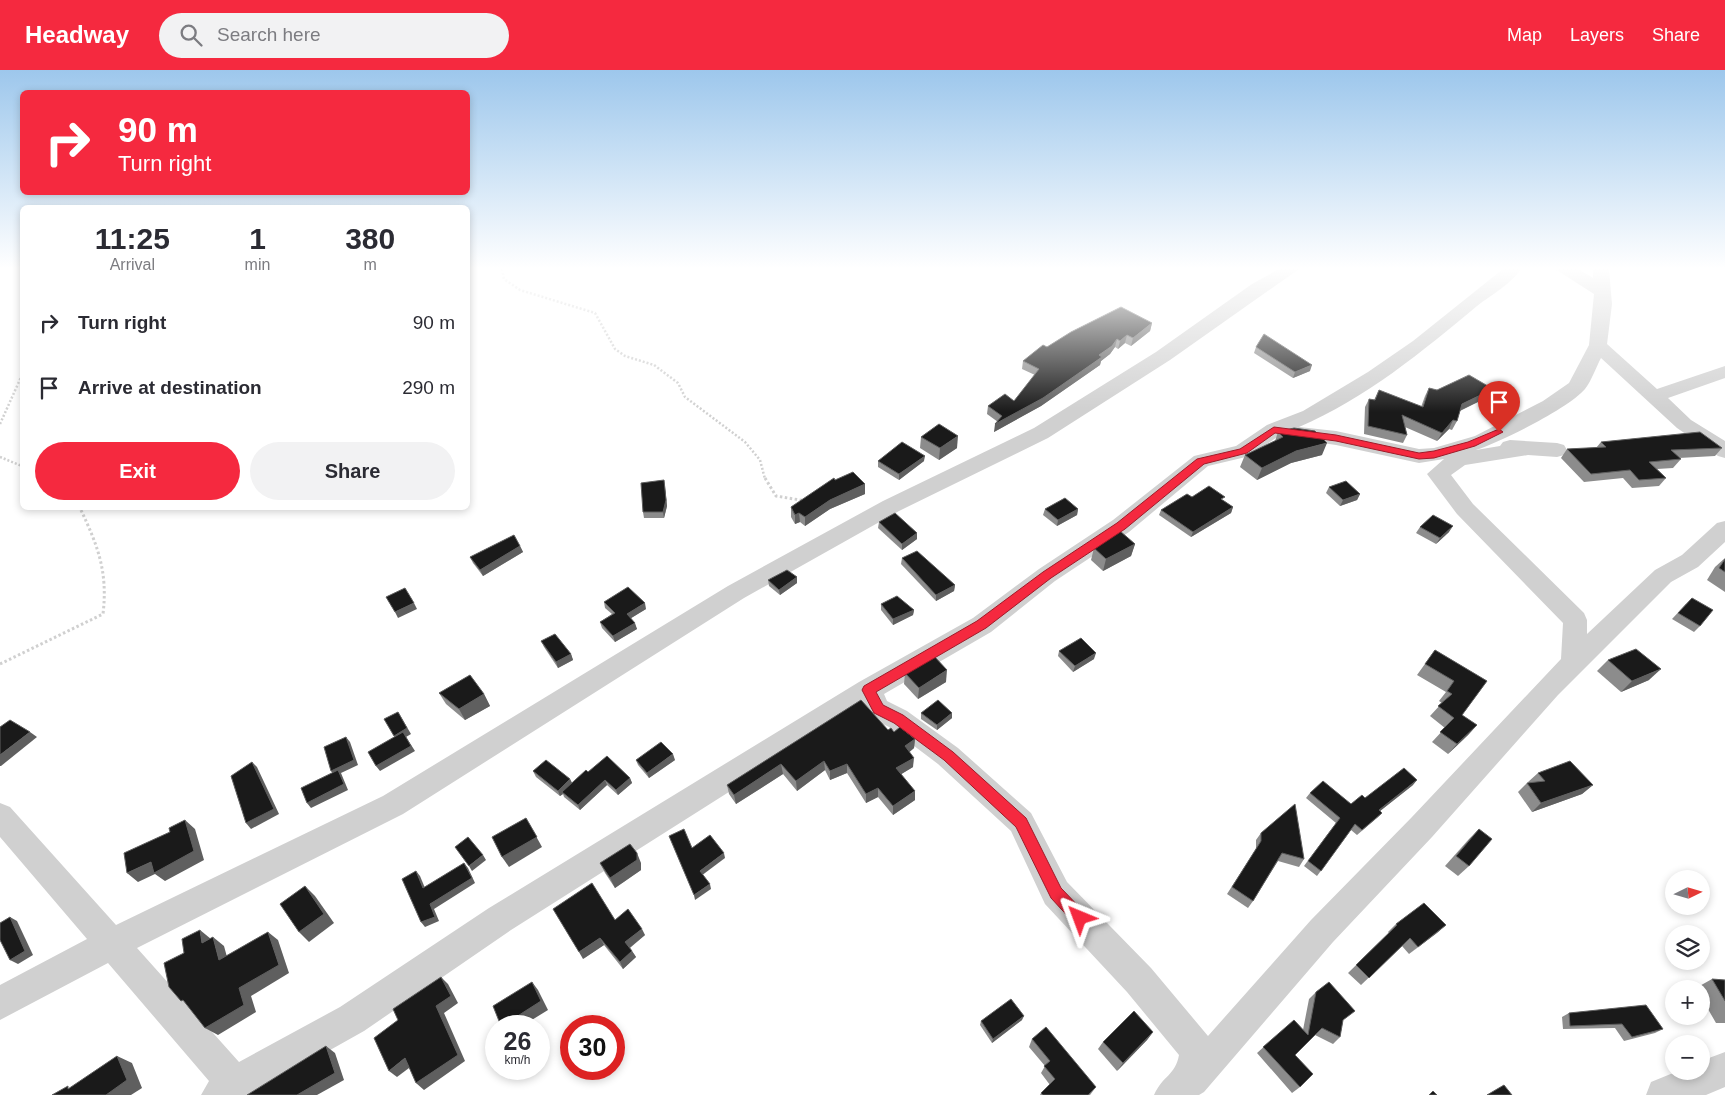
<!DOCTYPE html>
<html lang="en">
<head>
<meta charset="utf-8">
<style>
	body { margin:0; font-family:Helvetica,sans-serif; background:#f2f2f3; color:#2b2b33; height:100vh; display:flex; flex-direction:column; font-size:19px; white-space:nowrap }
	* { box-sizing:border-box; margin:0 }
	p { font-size:16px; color:#7c7c81 }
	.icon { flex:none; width:28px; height:28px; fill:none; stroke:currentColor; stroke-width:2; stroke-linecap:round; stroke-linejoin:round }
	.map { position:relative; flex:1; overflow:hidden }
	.panel { position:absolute; left:20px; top:135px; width:450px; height:305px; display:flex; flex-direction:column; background:#fff; border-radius:8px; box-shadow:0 2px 8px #0003 }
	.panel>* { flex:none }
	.hud { position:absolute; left:20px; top:20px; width:450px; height:105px; border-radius:8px; box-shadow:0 2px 8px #0003; background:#f5293f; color:#fff; overflow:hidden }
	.needle { width:32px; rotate:85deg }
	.controls { position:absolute; left:1665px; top:800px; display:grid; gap:10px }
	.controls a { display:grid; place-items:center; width:45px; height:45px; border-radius:50%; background:#fff; box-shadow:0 2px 8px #0003; font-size:25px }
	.speed { position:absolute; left:485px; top:945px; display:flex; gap:10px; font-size:25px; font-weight:700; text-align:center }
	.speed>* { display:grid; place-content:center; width:65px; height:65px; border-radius:50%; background:#fff; box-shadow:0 2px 8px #0003; line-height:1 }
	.speed small { font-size:12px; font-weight:400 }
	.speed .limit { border:8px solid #d22; background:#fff; color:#111 }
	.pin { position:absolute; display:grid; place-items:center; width:42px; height:42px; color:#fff; margin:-51px -21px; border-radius:50% 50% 50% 0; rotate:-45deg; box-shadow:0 0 5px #0007 }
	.pin .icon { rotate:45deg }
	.me { position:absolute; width:55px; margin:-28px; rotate:316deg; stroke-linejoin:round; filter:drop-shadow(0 0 4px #0008) }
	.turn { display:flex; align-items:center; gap:18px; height:105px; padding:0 15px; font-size:22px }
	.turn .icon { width:65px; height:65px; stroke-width:2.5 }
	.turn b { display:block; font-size:35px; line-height:42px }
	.eta { display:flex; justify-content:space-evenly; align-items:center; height:85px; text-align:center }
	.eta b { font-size:30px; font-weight:600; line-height:35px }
	.cta { display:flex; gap:10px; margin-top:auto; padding:10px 15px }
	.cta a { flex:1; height:58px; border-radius:30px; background:#f5293f; color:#fff; font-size:20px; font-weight:600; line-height:58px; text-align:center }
	.cta a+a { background:#f2f2f3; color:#2b2b33 }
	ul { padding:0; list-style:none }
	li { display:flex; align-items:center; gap:15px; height:65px; padding:0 15px }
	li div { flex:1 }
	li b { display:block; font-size:19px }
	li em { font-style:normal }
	header { display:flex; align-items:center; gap:30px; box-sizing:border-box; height:70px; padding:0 25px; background:#f5293f; color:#fff }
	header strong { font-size:24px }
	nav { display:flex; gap:28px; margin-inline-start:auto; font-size:18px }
	.search { width:350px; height:45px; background:#f2f2f3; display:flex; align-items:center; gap:12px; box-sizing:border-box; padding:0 18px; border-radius:28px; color:#7c7c81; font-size:19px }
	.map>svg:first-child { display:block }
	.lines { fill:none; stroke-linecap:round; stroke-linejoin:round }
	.path-far1 { stroke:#d0d0d0; stroke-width:2.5; stroke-dasharray:2 2; stroke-linecap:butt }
	.path { stroke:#d0d0d0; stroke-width:3; stroke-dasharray:2.5 2.5; stroke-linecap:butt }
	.minor { fill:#d0d0d0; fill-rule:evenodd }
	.wall { fill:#8c8c8c }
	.shaded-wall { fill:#5f5f5f }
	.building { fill:#1a1a1a; stroke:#5f5f5f }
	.route { fill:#f5293f; stroke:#9f1b29 }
</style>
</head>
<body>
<header>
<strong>Headway</strong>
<div class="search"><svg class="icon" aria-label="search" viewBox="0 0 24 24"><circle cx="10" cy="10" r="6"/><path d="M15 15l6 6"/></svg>Search here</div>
<nav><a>Map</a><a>Layers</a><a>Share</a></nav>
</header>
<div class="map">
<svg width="1725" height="1025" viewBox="0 0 1725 1025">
	<rect width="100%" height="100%" fill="#fff"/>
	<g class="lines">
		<g class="path-far1">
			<path d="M502,199L504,209L520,220L595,243L615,279L625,286L654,295L678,313L685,327L745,372L760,390L765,409"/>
			<path d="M0,354L22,305"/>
			<path d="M0,387L22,396"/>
		</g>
		<g class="path">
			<path d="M765,408L776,426L806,431"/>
			<path d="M0,594L103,544C108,502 98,476 80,438"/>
		</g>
		<g class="minor">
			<path d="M1279,199H1299L1170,290L1048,368L899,441L744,528L403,744L137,878L239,992L340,937L489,838L859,612L973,548L1039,499L1113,450L1194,386L1236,376L1267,355L1303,341L1368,302L1413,271L1503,199H1521C1511,214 1491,225 1477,236C1423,281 1365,329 1299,357L1336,361L1419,379L1434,378L1475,366L1543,331L1569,313L1589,275L1594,224L1555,199H1578L1593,208V199H1609L1612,234L1607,274L1657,319L1725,296V308L1668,328L1691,350L1725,371V388L1718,386L1677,358L1601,288C1596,297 1592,310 1585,319C1569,338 1501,372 1476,380L1500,376L1503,372L1510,370L1557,373L1564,375L1567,380L1564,385L1557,387L1528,385L1465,395L1451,405L1473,434L1584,543L1587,550V564L1655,500L1682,485L1717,453L1725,451V472L1698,497L1671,512L1558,625L1432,767L1333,872L1204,1022L1199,1025H1154C1163,1005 1175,1006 1179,985L1127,922L1045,834L1011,761L938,694L889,657L869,647L863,637L511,860L364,961L250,1025H201L209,1011L108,893L0,950V915L87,869L0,767V733L10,737L116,855L383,726L728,516L883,431L1034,358L1156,282L1252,214ZM1280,365L1288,368L1336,375L1419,393L1444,389L1427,404L1457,444L1563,553L1561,589L1412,747L1311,850L1208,966L1151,898L1067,812L1031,743L958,678L907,641L887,631L884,624L991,562L1055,511L1129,462L1208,396L1250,386Z"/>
			<path d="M1725,982V1017L1706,1025H1646L1651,1012L1678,1001H1701V991Z"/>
		</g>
	</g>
	<g class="wall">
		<path d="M1152,253L1150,261L1131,276L1125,273L1118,279L1115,277L1110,284L1101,291L1100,295L1041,336L994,362L998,352L987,344L988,336L1014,331L1035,305L1022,299L1023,291L1047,277Z"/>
		<path d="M1256,277L1310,301L1293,308L1254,283Z"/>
		<path d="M1429,318L1437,320L1493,319L1488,327L1460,341L1457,351L1452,360L1449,359L1437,371L1405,357L1407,365L1403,373L1364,364L1365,337L1369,329L1374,330L1379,320L1421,337L1425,326Z"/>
		<path d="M1278,362L1322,385L1291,393L1257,410L1240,397L1245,385L1275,371Z"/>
		<path d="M921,367L957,378L939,390L920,378Z"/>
		<path d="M1601,372L1722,378L1715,386L1679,388L1681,389L1673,398L1657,399L1666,408L1659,416L1632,418L1623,408L1584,412L1561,388L1567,379L1596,378Z"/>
		<path d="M878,391H924L899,410L878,397Z"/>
		<path d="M835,410L865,414V424L830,439L805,456L800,452L795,454L791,447V437Z"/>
		<path d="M665,416L667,436L664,448H644L643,442Z"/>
		<path d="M1329,417L1360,424L1357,430L1340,436L1326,423Z"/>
		<path d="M1192,427L1223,430L1233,437L1231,443L1191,467L1159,445L1161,440Z"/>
		<path d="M1045,439H1078L1077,445L1057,456L1043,445Z"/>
		<path d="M879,452L917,463V469L902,480L878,458Z"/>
		<path d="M1420,457L1449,462L1436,474L1416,463Z"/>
		<path d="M1135,474L1131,486L1103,501L1091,490L1094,478Z"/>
		<path d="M520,476L523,482L483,506L473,493L470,487Z"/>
		<path d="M902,488L955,515L954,521L936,531L901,494Z"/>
		<path d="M1725,488V522L1707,510L1715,497Z"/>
		<path d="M797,507V513L780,525L769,516L768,510Z"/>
		<path d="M604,532L646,539L631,548L637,559L615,572L602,558L600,552L612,544L605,538Z"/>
		<path d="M881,534L914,540L913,545L893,555L881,540Z"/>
		<path d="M1686,534L1700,556L1694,562L1672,549Z"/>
		<path d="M541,571L571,584L573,590L558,598L544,577Z"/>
		<path d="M1435,580L1487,611L1462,645L1477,655L1468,665L1448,684L1432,672L1445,658L1430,646L1442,633L1439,631L1446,622L1417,605Z"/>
		<path d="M1059,581L1094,589L1073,602L1058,586Z"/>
		<path d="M1608,590L1649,610L1621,622L1597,601Z"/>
		<path d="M905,603L946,612L918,629L904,614Z"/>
		<path d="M439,623L484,624L490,636L465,650L446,634Z"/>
		<path d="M861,630L888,660L915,669L914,678L909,682L913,697L901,704L915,730L893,745L878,727L866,733L847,703L830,710L825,700L797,721L783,704L736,734L729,724L727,715Z"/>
		<path d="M921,643L952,648L937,660L921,649Z"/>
		<path d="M636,690H675L649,708L638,695Z"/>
		<path d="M533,701L570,709L572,713L588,702L630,708L632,713L618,725L607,715L580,740L564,727L563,724L560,726L536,707Z"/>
		<path d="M1538,703L1593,715L1582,724L1532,742L1518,722L1527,713H1529L1528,712Z"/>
		<path d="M1413,715L1380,741L1382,743L1377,748L1357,765L1351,760L1317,806L1304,796L1336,753L1306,728L1310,723L1351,734L1365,728Z"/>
		<path d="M1479,759L1469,796L1458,806L1445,796L1469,769Z"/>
		<path d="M1261,763L1304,789L1299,797L1278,791L1253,831L1248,838L1227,824L1256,779V770Z"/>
		<path d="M600,793H641V800L615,818L605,803Z"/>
		<path d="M615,850L645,865L630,878L636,887L623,899L604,875L583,889Z"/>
		<path d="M1396,854L1446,855L1409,884L1402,876L1361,915L1348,903L1389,863L1388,862Z"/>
		<path d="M1712,909L1725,910V953H1716L1701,927V919H1697L1696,918Z"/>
		<path d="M1316,922L1343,951L1340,967L1333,974L1315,965L1295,985L1300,1017L1292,1023L1257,983L1294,950L1303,960L1309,929Z"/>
		<path d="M1569,943L1663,959L1655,963L1624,971L1615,958L1563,959L1562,947Z"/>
		<path d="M1022,950L992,973L980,955L981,951Z"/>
		<path d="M1153,962L1147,970L1117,1001L1098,979L1103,972Z"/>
		<path d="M1032,969L1096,1017L1090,1025H1040L1041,1023L1050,1015L1041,1003L1045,996L1029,977Z"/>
	</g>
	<g class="shaded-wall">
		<path d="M1152,253L1150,261L1131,276L1133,268Z"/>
		<path d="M1127,265L1125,273L1118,279L1120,271Z"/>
		<path d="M1117,269L1115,277L1110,284L1101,291L1100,295L1041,336L994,362L995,354L1099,285Z"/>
		<path d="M1312,295L1310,301L1293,308L1295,302Z"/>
		<path d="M1493,319L1488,327L1457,342L1462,334Z"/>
		<path d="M1453,350L1449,359L1437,371L1442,363Z"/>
		<path d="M958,366L957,378L939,390L940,378Z"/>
		<path d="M1327,373L1322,385L1291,393L1257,410L1262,398L1296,381Z"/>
		<path d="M925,386L924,391L899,410V404Z"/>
		<path d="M664,410L667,436L664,448L663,442Z"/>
		<path d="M865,414V424L830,439L805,456V447L830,430Z"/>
		<path d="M1360,424L1357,430L1340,436L1343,430Z"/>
		<path d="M1233,437L1231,443L1191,467L1193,462Z"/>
		<path d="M1078,439L1077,445L1057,456L1058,450Z"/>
		<path d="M799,443L800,452L795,454V445Z"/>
		<path d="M1453,456L1449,462L1436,474L1440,468Z"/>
		<path d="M917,463V469L902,480V474Z"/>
		<path d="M1135,474L1131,486L1103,501L1106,489Z"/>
		<path d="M520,476L523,482L483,506L480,500Z"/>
		<path d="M797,507V513L780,525L779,520Z"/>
		<path d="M955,515L954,521L936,531V525Z"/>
		<path d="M414,533L417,539L398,548L395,542Z"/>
		<path d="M645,533L646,539L628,550L627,544Z"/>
		<path d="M914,540L913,545L893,555V549Z"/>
		<path d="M635,553L637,559L615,572L613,566Z"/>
		<path d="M1096,583L1094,589L1073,602L1075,596Z"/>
		<path d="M571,584L573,590L558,598L556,592Z"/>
		<path d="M1661,599L1649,610L1621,622L1632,611Z"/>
		<path d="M947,600L946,612L918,629L919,618Z"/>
		<path d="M484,624L490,636L465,650L459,639Z"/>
		<path d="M398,642L411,664L406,667L415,681L380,701L376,696L397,671L394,666Z"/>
		<path d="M952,643V648L937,660V655Z"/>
		<path d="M1477,655L1468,665L1448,684L1457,674Z"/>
		<path d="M30,662L37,667L1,696H0V685Z"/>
		<path d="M346,667L350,672L358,695L341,703L348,720L311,738L307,733L335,706L331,701Z"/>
		<path d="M915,669L914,678L905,686V676Z"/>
		<path d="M673,684L675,690L649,708L647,703Z"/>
		<path d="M914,688L913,697L895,708L896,698Z"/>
		<path d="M824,691L825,700L797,721L796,711Z"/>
		<path d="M252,692L257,697L279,744L251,759L246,753Z"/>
		<path d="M781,694L783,704L736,734L734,725Z"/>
		<path d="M847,694V703L830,710V701Z"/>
		<path d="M630,708L632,713L618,725L616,720Z"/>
		<path d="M570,709L573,715L562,722L563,724L560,726L558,721Z"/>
		<path d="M605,710L607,715L580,740L578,735Z"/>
		<path d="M1417,710L1413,715L1375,745L1379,740Z"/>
		<path d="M1593,715L1582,724L1532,742L1541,733Z"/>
		<path d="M878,718V727L866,733V724Z"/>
		<path d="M915,721V730L893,745V736Z"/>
		<path d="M526,748L542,777L509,797L502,787Z"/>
		<path d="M185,750L195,759L204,790L165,811L155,804L138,812L127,803L151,792Z"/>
		<path d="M637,783L641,793V800L615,818L610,808Z"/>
		<path d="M724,783L725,788L701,806L700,801Z"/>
		<path d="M483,785L486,790L472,801L469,796Z"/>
		<path d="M464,793L468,798L475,813L434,839L439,851L425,857L421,852L430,834Z"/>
		<path d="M416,801L420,806L427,823L423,818Z"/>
		<path d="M710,814L711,819L695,830L694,825Z"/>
		<path d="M305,816L315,826L334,853L309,872L299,862Z"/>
		<path d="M10,847L17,851L33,885L18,894L10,890Z"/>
		<path d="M1446,855L1437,863L1409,884L1418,877Z"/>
		<path d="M642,859L645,865L628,879L625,872Z"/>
		<path d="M200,860L211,869L202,873Z"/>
		<path d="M268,862L278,870L289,903L251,926L256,942L218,965L205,958L239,918Z"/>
		<path d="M213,867L224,876L230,898L219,890Z"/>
		<path d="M600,868L604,875L583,889L579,882Z"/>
		<path d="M632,881L636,887L623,899L620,892Z"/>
		<path d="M441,907L448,914L458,933L444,943L465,991L424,1020L416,1013L436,936Z"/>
		<path d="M532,912L538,920L548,940L522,956H502Z"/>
		<path d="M1024,946L1022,950L992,973L993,969Z"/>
		<path d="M1153,962L1147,970L1117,1001L1123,993Z"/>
		<path d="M326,976L335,983L344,1010L317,1025H297Z"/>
		<path d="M117,986L132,993L142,1018L131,1025H106Z"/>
		<path d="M405,988L413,995L397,1007L389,1001Z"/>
	</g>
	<g class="building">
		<path d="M1121,237L1152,253L1133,268L1127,265L1120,271L1117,269L1112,276L1099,285L1102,287L1043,328L995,354L1002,346L988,336L1005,324L1014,331L1039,299L1023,291L1043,275L1047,277L1071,262Z"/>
		<path d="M1264,264L1312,295L1295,302L1256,277Z"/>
		<path d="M1469,305L1493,319L1462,334L1457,351L1453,350L1442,363L1402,345L1407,365L1368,356L1369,329L1375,330L1379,320L1423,337L1429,318L1437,320Z"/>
		<path d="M939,354L958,366L940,378L921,367Z"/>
		<path d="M1294,358L1315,361L1327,373L1296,381L1262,398L1245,385L1283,367L1278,362Z"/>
		<path d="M1700,362L1722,378L1671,380L1681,389L1649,392L1666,408L1639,410L1630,400L1591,404L1567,379L1606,377L1601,372Z"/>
		<path d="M902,372L925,386L899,404L878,391Z"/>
		<path d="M853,402L865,414L830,430L805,447L799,443L795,445L791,437L834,408L835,410Z"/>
		<path d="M664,410L666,430L663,442H643L641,413Z"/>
		<path d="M1346,411L1360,424L1343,430L1329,417Z"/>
		<path d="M1209,416L1225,427L1221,429L1233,437L1193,462L1161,440L1187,424L1192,427Z"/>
		<path d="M1065,428L1078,439L1058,450L1045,439Z"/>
		<path d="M895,443L917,463L902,474L879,452Z"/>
		<path d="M1433,445L1453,456L1440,468L1420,457Z"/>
		<path d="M1120,461L1135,474L1106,489L1094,478Z"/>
		<path d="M514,465L520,476L480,500L470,487Z"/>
		<path d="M917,481L955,515L936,525L902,488Z"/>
		<path d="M1725,489V502L1719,498Z"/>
		<path d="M787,500L797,507L779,520L768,510Z"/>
		<path d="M628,517L645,533L627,544L635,553L613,566L600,552L615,543L604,532Z"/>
		<path d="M405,518L414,533L395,542L386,527Z"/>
		<path d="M897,526L914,540L893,549L881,534Z"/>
		<path d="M1692,528L1713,540L1700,556L1678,543Z"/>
		<path d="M555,564L571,584L556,592L541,571Z"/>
		<path d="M1081,568L1096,583L1075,596L1059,581Z"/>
		<path d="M1636,579L1661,599L1632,611L1608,590Z"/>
		<path d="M1435,580L1487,611L1462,645L1477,655L1457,674L1440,662L1454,648L1438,636L1452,624L1447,621L1454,611L1425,594Z"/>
		<path d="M934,586L947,600L919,618L905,603Z"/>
		<path d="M470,605L484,624L459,639L439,623Z"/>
		<path d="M861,630L888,660L891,658L894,662L900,657L915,669L905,676L914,688L896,698L915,721L893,736L878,718L866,724L847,694L830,701L824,691L796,711L781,694L734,725L727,715Z"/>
		<path d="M938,630L952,643L937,655L921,643Z"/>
		<path d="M398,642L407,658L394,666L384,649Z"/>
		<path d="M10,650L30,662L0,685V657Z"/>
		<path d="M403,662L411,676L376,696L368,682Z"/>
		<path d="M346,667L354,690L331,701L324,677Z"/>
		<path d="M661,672L673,684L647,703L636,690Z"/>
		<path d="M607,686L630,708L616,720L605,710L578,735L562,722L586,700L588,702Z"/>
		<path d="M546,690L570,709L558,721L533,701Z"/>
		<path d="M1570,691L1593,715L1541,733L1527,713L1545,711L1538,703Z"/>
		<path d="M252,692L274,739L246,753L231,706Z"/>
		<path d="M1404,698L1417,710L1379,740L1382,743L1362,760L1355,754L1321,801L1308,791L1340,748L1310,723L1323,711L1351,734L1362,725L1365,728Z"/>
		<path d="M338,700L344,714L307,733L301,718Z"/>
		<path d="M1295,734L1304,789L1282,783L1253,831L1232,817L1261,771V763Z"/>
		<path d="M526,748L537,767L502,787L492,767Z"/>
		<path d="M185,750L194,781L154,803L151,792L127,803L124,783L170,762L169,758Z"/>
		<path d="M684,759L692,778L710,765L724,783L700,801L710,814L694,825L669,766Z"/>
		<path d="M1479,759L1492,769L1469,796L1456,786Z"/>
		<path d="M468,767L483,785L469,796L455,777Z"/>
		<path d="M630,774L637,783V790L610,808L600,793Z"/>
		<path d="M464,793L472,808L430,834L435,847L421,852L402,809L416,801L423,818Z"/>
		<path d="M592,813L615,850L628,839L642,859L625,872L632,881L620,892L600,868L579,882L553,839Z"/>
		<path d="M305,816L324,844L299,862L280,834Z"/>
		<path d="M1424,833L1446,855L1418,877L1410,868L1369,908L1356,895L1397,855L1396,854Z"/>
		<path d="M10,847L25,881L10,890L0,870V853Z"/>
		<path d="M200,860L202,873L213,867L219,890L268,862L279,895L239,918L244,935L205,958L183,930L181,931L169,917L164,893L184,883L182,869Z"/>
		<path d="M441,907L451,926L436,936L458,985L416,1013L405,988L389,1001L374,968L398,950L393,939Z"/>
		<path d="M1712,909L1725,910V931Z"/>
		<path d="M532,912L541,931L502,956H501L493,936Z"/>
		<path d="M1329,912L1355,941L1343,950L1340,967L1322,958L1295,985L1313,1004L1300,1017L1263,977L1294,950L1308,965L1316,922Z"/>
		<path d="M1011,929L1024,946L993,969L981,951Z"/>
		<path d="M1646,935L1663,959L1632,967L1622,954L1570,956L1569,943Z"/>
		<path d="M1134,941L1153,962L1123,993L1103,972Z"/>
		<path d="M1046,957L1096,1017L1088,1025H1043L1041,1023L1055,1009L1044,996L1050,991L1032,969Z"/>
		<path d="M326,976L335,1003L297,1025H247Z"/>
		<path d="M117,986L127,1010L106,1025H52L68,1016V1019Z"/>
		<path d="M1504,1015L1512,1025H1487Z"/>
		<path d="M1433,1021L1437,1025H1429Z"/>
	</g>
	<linearGradient id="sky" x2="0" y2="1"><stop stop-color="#9dc7ec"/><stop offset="0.58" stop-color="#fff"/><stop offset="1" stop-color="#fff" stop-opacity="0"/></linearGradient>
	<rect width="1725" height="342" fill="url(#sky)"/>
	<path class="route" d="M1274,357L1336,365L1419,383L1434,381L1468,372L1499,359L1503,362L1475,376L1434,388L1419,389L1336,371L1275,363L1247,383L1204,394L1125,459L1051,508L986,558L876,622L883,635L903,645L953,682L1026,748L1061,818L1085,843L1087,848L1085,853L1080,855L1074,853L1051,828L1016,757L944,690L894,653L874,643L862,620L864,616L977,551L1043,502L1117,453L1197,389L1240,379Z"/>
</svg>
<div class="controls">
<a><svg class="needle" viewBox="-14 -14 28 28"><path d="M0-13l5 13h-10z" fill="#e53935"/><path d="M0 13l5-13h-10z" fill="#7c7c81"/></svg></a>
<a><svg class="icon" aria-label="layers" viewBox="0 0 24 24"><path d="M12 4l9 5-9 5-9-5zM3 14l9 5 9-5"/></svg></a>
<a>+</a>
<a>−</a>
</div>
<div class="speed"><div>26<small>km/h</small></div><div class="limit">30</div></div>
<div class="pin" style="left:1499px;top:362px;background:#d93025"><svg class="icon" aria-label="arrive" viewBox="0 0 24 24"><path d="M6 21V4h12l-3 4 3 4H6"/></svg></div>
<svg class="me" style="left:1080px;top:848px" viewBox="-20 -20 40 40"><path d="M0-17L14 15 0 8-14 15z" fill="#f5293f" stroke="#fff" stroke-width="4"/></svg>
<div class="hud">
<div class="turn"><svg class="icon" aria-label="right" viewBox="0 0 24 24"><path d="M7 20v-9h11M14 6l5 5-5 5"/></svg><div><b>90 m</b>Turn right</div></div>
</div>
<section class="panel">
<div class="eta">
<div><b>11:25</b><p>Arrival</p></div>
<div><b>1</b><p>min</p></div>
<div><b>380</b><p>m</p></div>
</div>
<ul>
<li><svg class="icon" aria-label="right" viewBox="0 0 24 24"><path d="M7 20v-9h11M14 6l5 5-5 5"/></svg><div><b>Turn right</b></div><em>90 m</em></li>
<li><svg class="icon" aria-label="arrive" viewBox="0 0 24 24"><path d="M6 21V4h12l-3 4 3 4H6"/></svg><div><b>Arrive at destination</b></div><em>290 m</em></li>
</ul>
<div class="cta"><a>Exit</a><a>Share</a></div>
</section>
</div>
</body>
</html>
